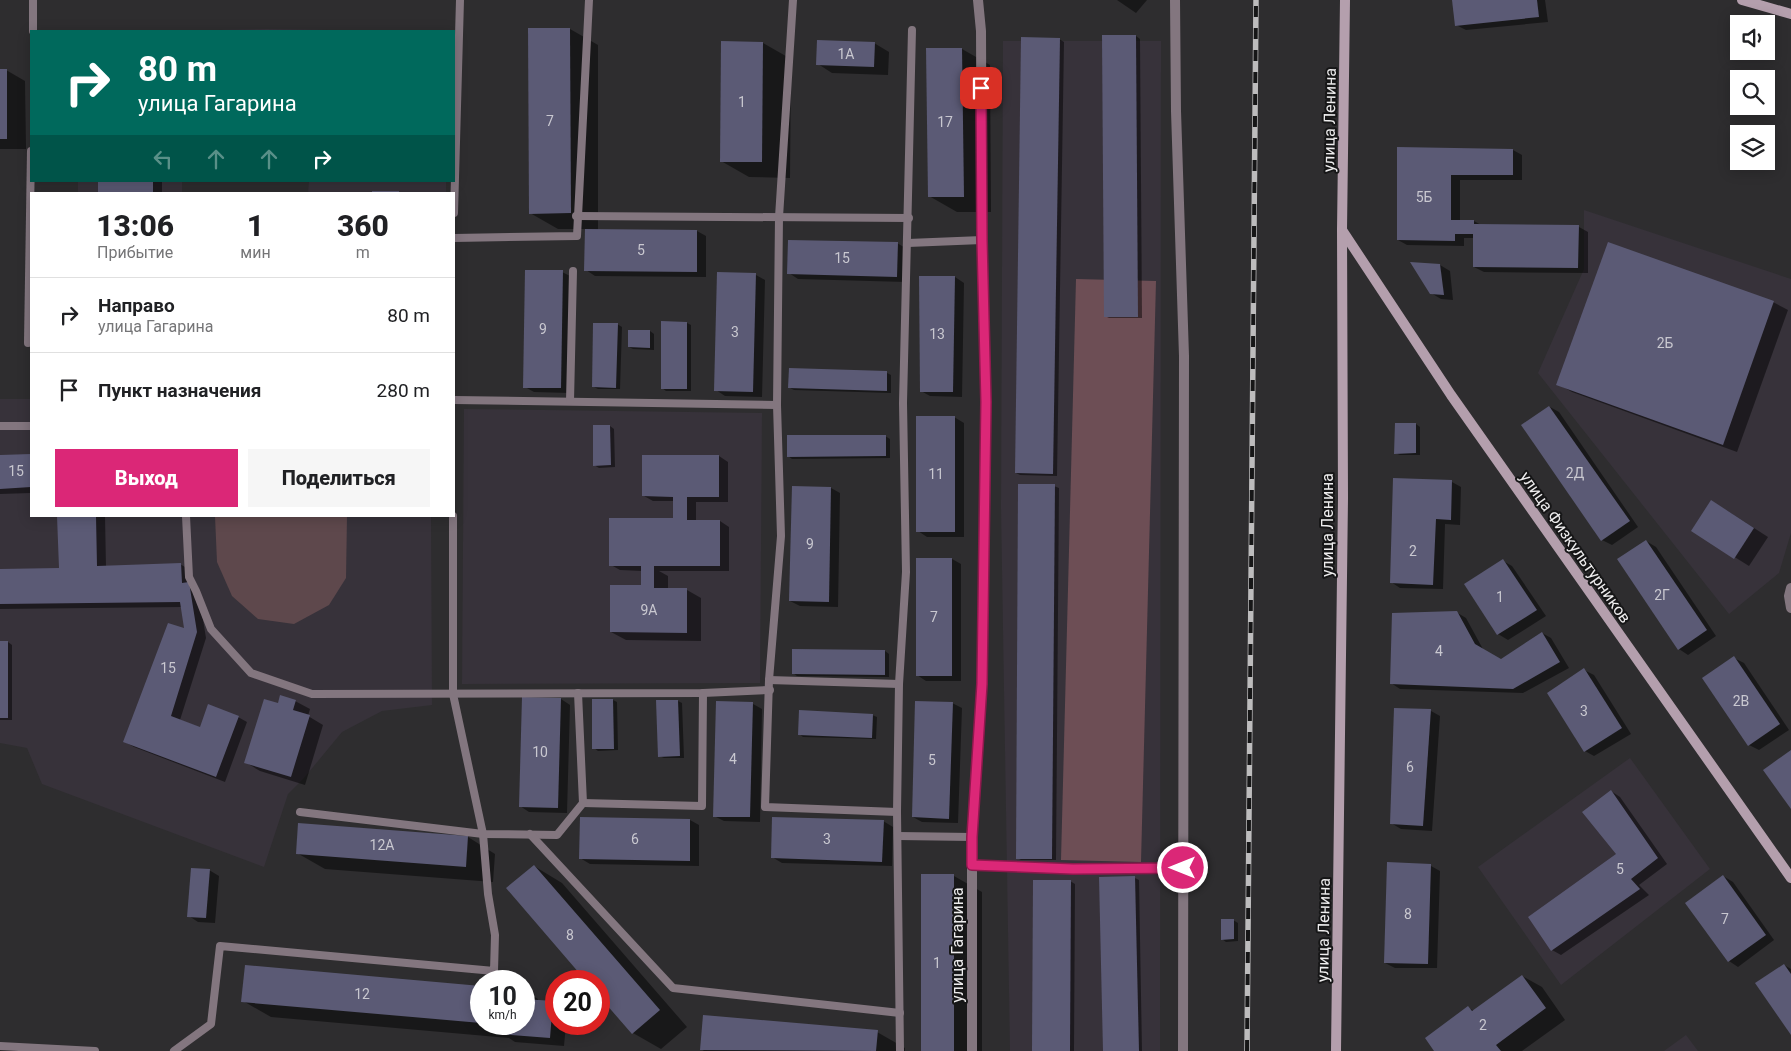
<!DOCTYPE html>
<html lang="ru">
<head>
<meta charset="utf-8">
<style>
	body { margin:0; font-family:Roboto,sans-serif; background:#f6f6f6; color:#202124; height:100vh; display:flex; flex-direction:column; font-size:19px; white-space:nowrap }
	* { box-sizing:border-box; margin:0 }
	p { font-size:16px; color:#757577 }
	.icon { flex:none; width:28px; height:28px; fill:none; stroke:currentColor; stroke-width:2; stroke-linecap:round; stroke-linejoin:round }
	.map { position:relative; flex:1; overflow:hidden }
	.details { position:absolute; left:30px; top:192px; width:425px; height:325px; display:flex; flex-direction:column; background:#fff; border-radius:0px; box-shadow:0 2px 12px #0003 }
	.details>* { flex:none }
	.guide { position:absolute; left:30px; top:30px; width:425px; height:152px; border-radius:0px; box-shadow:0 2px 12px #0003; background:#00695c; color:#fff; overflow:hidden }
	.buttons { position:absolute; left:1730px; top:15px; display:grid; gap:10px }
	.buttons a { display:grid; place-items:center; width:45px; height:45px; border-radius:0px; background:#fff; box-shadow:0 2px 12px #0003; font-size:25px }
	.speed { position:absolute; left:470px; top:970px; display:flex; gap:10px; font-size:25px; font-weight:700; text-align:center }
	.speed>* { display:grid; place-content:center; width:65px; height:65px; border-radius:50%; background:#fff; box-shadow:0 2px 12px #0003; line-height:1 }
	.speed small { font-size:12px; font-weight:400 }
	.speed .limit { border:8px solid #d22; background:#fff; color:#111 }
	.pin { position:absolute; display:grid; place-items:center; width:42px; height:42px; color:#fff; margin:-21px; border-radius:10px; box-shadow:0 2px 8px #0006 }
	.me { position:absolute; width:55px; margin:-28px; rotate:270deg; stroke-linejoin:round; filter:drop-shadow(0 0 4px #0008) }
	.turn { display:flex; align-items:center; gap:18px; height:105px; padding:0 25px; font-size:22px }
	.turn .icon { width:65px; height:65px; stroke-width:2.5 }
	.turn b { display:block; font-size:35px; line-height:42px }
	.lanes { display:flex; align-items:center; height:48px; padding:0 25px; background:#0003; justify-content:center; gap:25px; direction:ltr }
	.lanes .off { opacity:.35 }
	.eta { display:flex; justify-content:space-evenly; align-items:center; height:85px; text-align:center }
	.eta b { font-size:30px; font-weight:800; line-height:35px }
	.button { display:flex; gap:10px; margin-top:auto; padding:10px 25px }
	.button a { flex:1; height:58px; border-radius:0px; background:#db2777; color:#fff; font-size:20px; font-weight:800; line-height:58px; text-align:center }
	.button a+a { background:#f6f6f6; color:#202124 }
	ul { padding:0; list-style:none }
	li { display:flex; align-items:center; gap:15px; height:75px; padding:0 25px; border-top:1px solid #e0e0e0 }
	li div { flex:1 }
	li b { display:block; font-size:19px }
	li em { font-style:normal }
	.map>svg:first-child { display:block }
	.built { fill:#37323a }
	.green { fill:#5e484c }
	.forest { fill:#6d4e55 }
	.shadow { fill:#0007 }
	.building { fill:#5b5a75 }
	.lines { fill:none; stroke-linecap:round; stroke-linejoin:round }
	.lane { stroke:#83767f; stroke-width:8 }
	.street { stroke:#83767f; stroke-width:10 }
	.secondary { stroke:#b49fad; stroke-width:10 }
	.rail-casing { stroke:#bdbcbd; stroke-width:5.5 }
	.rail { stroke:#161617; stroke-width:4; stroke-dasharray:11; stroke-linecap:butt }
	.route-casing { stroke:#8e194d; stroke-width:12 }
	.route { stroke:#db2777; stroke-width:9 }
	.labels { text-anchor:middle; stroke-width:4; stroke-linejoin:round; paint-order:stroke }
	.number-label { font-size:14px; fill:#c9c8d0 }
	.street-label { font-size:16px; fill:#eeedee; stroke:#161617 }
</style>
</head>
<body>
<div class="map">
<svg width="1791" height="1051" viewBox="0 0 1791 1051">
	<rect width="100%" height="100%" fill="#2e2d2f"/>
	<g class="built">
		<path d="M267,29L392,31H161Z"/>
		<path d="M1003,41H1161L1160,1051H1010L1001,508Z"/>
		<rect x="78" y="181" width="104" height="13"/>
		<path d="M309,181H446V194H308Z"/>
		<path d="M1584,210L1791,279V533L1779,573L1729,614L1538,373L1584,269Z"/>
		<path d="M0,399H31V516H431L432,705L382,711L342,732L304,778L288,794L264,867L42,784L27,748L0,743Z"/>
		<path d="M464,409L762,413L760,683L462,684Z"/>
		<path d="M1630,758L1710,869L1561,985L1478,867Z"/>
		<path d="M1686,1035L1698,1051H1664Z"/>
	</g>
	<path class="green" d="M215,516H347L346,578L329,605L294,624L258,619L232,596L217,562Z"/>
	<path class="forest" d="M1076,279L1156,281L1141,862L1061,860Z"/>
	<g class="shadow">
		<path d="M1117,0H1147L1136,13Z"/>
		<path d="M1454,0H1545L1548,22L1466,30L1456,25Z"/>
		<path d="M570,29L598,45V230L697,231L706,236V277L595,276L586,270V229H558L530,213Z"/>
		<path d="M1136,36L1140,39L1142,318H1109L1105,316Z"/>
		<path d="M1059,39L1064,42L1057,476L1020,475L1016,473Z"/>
		<path d="M723,43H763L791,59L790,178L749,177L721,161Z"/>
		<path d="M874,43L889,52L888,75L832,73L818,64Z"/>
		<path d="M962,49L990,65L991,212H957L929,196Z"/>
		<path d="M0,70H6L25,81L26,149H0Z"/>
		<path d="M1399,149L1513,150L1522,155V180H1460V221H1474L1481,225L1579,227L1588,232V273L1484,272L1474,267V238H1464V246L1407,245L1398,240Z"/>
		<rect x="99" y="181" width="63" height="13"/>
		<path d="M897,243L907,249L906,282L798,279L789,273Z"/>
		<path d="M1440,265L1450,271L1453,300L1441,299L1431,293Z"/>
		<path d="M562,272L572,277L570,393L534,392L525,387Z"/>
		<path d="M719,274L756,275L765,280L762,397L725,396L716,390Z"/>
		<path d="M955,277L964,283L962,397L930,396L921,391Z"/>
		<path d="M1773,302L1788,310L1737,452L1572,392L1558,384Z"/>
		<path d="M662,323H687L691,325V391H666L662,388Z"/>
		<path d="M617,324L622,327L620,389H598L594,387Z"/>
		<path d="M650,331L654,334V350L633,349L629,347Z"/>
		<path d="M887,373L891,375V393L794,390L790,388Z"/>
		<path d="M1550,407L1559,412L1638,527L1612,545L1602,540Z"/>
		<path d="M954,417L964,423V537H927L918,531Z"/>
		<path d="M1416,424L1420,427V455H1400L1395,453Z"/>
		<path d="M594,426H610L614,429L615,467L599,468L594,465Z"/>
		<path d="M885,436L890,439V458L792,459L788,456Z"/>
		<path d="M31,455V493L0,494V456Z"/>
		<path d="M644,456H719L728,462V502H696V521H720L729,527V571H659L668,576V589L687,590L701,598V641L626,640L611,632L642,586V571L620,570L611,565L675,520V501H653L644,496Z"/>
		<path d="M1452,482L1461,487L1460,525L1445,524L1443,589L1400,588L1391,582Z"/>
		<path d="M1054,486L1059,488L1056,860H1021L1017,858Z"/>
		<path d="M793,487L831,488L840,493L838,607L800,606L790,601Z"/>
		<path d="M1726,510L1768,537L1749,566L1693,531Z"/>
		<path d="M59,516H105L106,567L180,564L190,570L198,589L206,638L180,720L201,728L238,717L247,722L225,782L134,747L125,742L186,630L182,607L0,609V571L60,569Z"/>
		<path d="M1646,541L1656,547L1716,636L1688,655L1679,649Z"/>
		<path d="M952,559L961,564V681H926L917,675Z"/>
		<path d="M1503,561L1512,566L1546,616L1508,640L1498,634Z"/>
		<path d="M1456,612L1466,618L1484,651L1501,660L1542,633L1551,638L1569,668L1523,693L1400,689L1391,683Z"/>
		<path d="M0,642H8L12,645V720H0Z"/>
		<path d="M885,651L889,654V677L797,676L793,673Z"/>
		<path d="M1734,658L1744,663L1789,730L1759,750L1749,745Z"/>
		<path d="M1584,670L1594,675L1631,734L1594,756L1585,751Z"/>
		<path d="M561,699L570,705L567,813L529,812L520,806Z"/>
		<path d="M613,700L617,702L618,750L598,751L594,748Z"/>
		<path d="M295,701L310,709L308,716L323,725L305,785L260,771L245,762L278,704Z"/>
		<path d="M678,701L682,703L684,758H664L659,756L658,702Z"/>
		<path d="M952,703L962,708L958,823L922,822L913,817Z"/>
		<path d="M753,704L762,709L760,822L724,821L714,816Z"/>
		<path d="M1395,709L1431,711L1440,716L1432,831L1401,829L1391,823Z"/>
		<path d="M872,715L877,717L876,739L803,737L799,734Z"/>
		<path d="M1611,791L1620,797L1667,864L1639,885L1649,895L1561,955L1552,950L1617,855Z"/>
		<path d="M581,818L690,820L699,825V866L590,864L580,858Z"/>
		<path d="M883,821L893,827L892,866L782,863L772,857Z"/>
		<path d="M468,837L495,854L493,882L325,869L297,853Z"/>
		<path d="M534,866L562,883L687,1027L661,1049L633,1033L599,994V981H588L508,889Z"/>
		<path d="M1431,866L1440,871L1437,968H1395L1385,963Z"/>
		<path d="M209,870L219,876L215,923L198,922L189,916Z"/>
		<path d="M954,876L982,892V1051H922Z"/>
		<path d="M1723,876L1733,882L1774,940L1738,967L1729,961Z"/>
		<path d="M1135,878L1139,880L1142,1051H1104Z"/>
		<path d="M1070,881L1075,884L1074,1051H1033Z"/>
		<path d="M1233,920L1238,923V941L1226,942L1222,939Z"/>
		<path d="M1784,965L1791,969V1032Z"/>
		<path d="M246,967L481,987V1024H524V991L538,999V1001L552,1002L556,1005V1024H566L564,1046L515,1042L509,1038L271,1017L243,1001Z"/>
		<path d="M1522,976L1542,987L1565,1020L1522,1051H1436L1468,1008L1475,1011Z"/>
		<path d="M877,1032L905,1048V1051H704L701,1049Z"/>
	</g>
	<g class="building">
		<path d="M1452,0H1537L1539,17L1455,26Z"/>
		<path d="M528,28H570L571,213L529,214Z"/>
		<path d="M1102,35H1136L1138,317H1104Z"/>
		<path d="M1021,37L1060,38L1053,474L1015,473Z"/>
		<path d="M817,40L875,42L874,67L816,65Z"/>
		<path d="M721,41L763,42L762,162H720Z"/>
		<path d="M926,48H962L964,197H928Z"/>
		<rect x="0" y="69" width="7" height="70"/>
		<path d="M1397,147L1513,149V175H1451V220H1474V224L1579,225L1578,268L1473,267V234H1455V241L1397,240Z"/>
		<rect x="98" y="181" width="55" height="13"/>
		<rect x="372" y="191" width="27" height="3"/>
		<path d="M585,229L697,230V272L584,271Z"/>
		<path d="M788,240L898,242L897,277L787,274Z"/>
		<path d="M1608,242L1774,301L1723,445L1556,385Z"/>
		<path d="M1410,262L1440,264L1444,295L1430,294Z"/>
		<path d="M525,270H563L561,388H523Z"/>
		<path d="M717,272L756,273L753,392L714,391Z"/>
		<path d="M919,276H955L953,392H920Z"/>
		<path d="M661,321L687,322V389H661Z"/>
		<path d="M593,323H618L616,388L592,387Z"/>
		<path d="M628,330H650V348L628,347Z"/>
		<path d="M789,368L887,371V391L788,388Z"/>
		<path d="M1549,406L1630,521L1601,541L1521,425Z"/>
		<rect x="916" y="416" width="39" height="116"/>
		<path d="M1395,423H1416V453L1394,454Z"/>
		<path d="M593,425H610L611,465L593,466Z"/>
		<path d="M787,435H886V456L787,457Z"/>
		<path d="M31,454V487L0,489V455Z"/>
		<path d="M642,455H719V497H687V520H720V566H654V588H687V633L610,632V585H641V566H609V518H673V497L642,496Z"/>
		<path d="M1393,478L1452,480L1451,520L1436,519L1433,585L1390,583Z"/>
		<path d="M1018,484H1055L1052,859H1016Z"/>
		<path d="M792,486L831,487L829,602L789,601Z"/>
		<path d="M1711,500L1754,528L1734,559L1691,531Z"/>
		<path d="M57,516H96L97,566L181,563L182,583L189,582L197,632L171,716L200,727L208,704L239,716L216,777L123,742L168,623L184,628L180,602L0,604V569L59,568Z"/>
		<path d="M1646,540L1707,630L1678,650L1617,559Z"/>
		<rect x="916" y="558" width="36" height="118"/>
		<path d="M1503,559L1537,610L1497,635L1464,584Z"/>
		<path d="M1457,611L1475,644L1501,659L1542,632L1560,662L1513,689L1390,684L1392,613Z"/>
		<rect x="0" y="641" width="8" height="77"/>
		<path d="M792,649L885,650V675L792,674Z"/>
		<path d="M1734,656L1780,724L1748,746L1702,678Z"/>
		<path d="M1584,668L1622,728L1584,752L1547,693Z"/>
		<path d="M280,695L296,700L293,710L310,715L291,777L244,763L264,699L278,703Z"/>
		<path d="M522,697L561,698L558,808L519,807Z"/>
		<path d="M592,699H613L614,749H592Z"/>
		<path d="M656,700H678L680,756L658,757Z"/>
		<path d="M716,701L753,702L750,817H713Z"/>
		<path d="M915,701L953,702L949,819L912,817Z"/>
		<path d="M1394,708L1431,709L1423,826L1390,824Z"/>
		<path d="M799,710L873,714L872,738L798,735Z"/>
		<path d="M1791,750V809L1763,770Z"/>
		<path d="M1611,790L1658,858L1631,879L1640,889L1551,951L1528,917L1616,854L1582,812Z"/>
		<path d="M580,817L690,819V861L579,859Z"/>
		<path d="M772,817L884,820L882,862L771,858Z"/>
		<path d="M298,823L468,836L466,867L296,854Z"/>
		<path d="M1387,862L1431,864L1428,964L1384,963Z"/>
		<path d="M534,865L660,1010L632,1034L599,996V981H586L506,888Z"/>
		<path d="M191,868L210,869L206,918L187,917Z"/>
		<rect x="921" y="874" width="33" height="177"/>
		<path d="M1723,875L1766,935L1728,962L1685,903Z"/>
		<path d="M1135,876L1139,1051H1103L1099,877Z"/>
		<path d="M1033,880H1071L1070,1051H1032Z"/>
		<path d="M1221,919H1234V939L1221,940Z"/>
		<path d="M1784,964L1791,974V1035L1755,983Z"/>
		<path d="M245,965L481,986V1023L241,1002Z"/>
		<path d="M1522,975L1546,1008L1496,1045L1501,1051H1434L1425,1038L1468,1006L1472,1011Z"/>
		<path d="M524,999L553,1001L550,1038L499,1034L500,1024H524Z"/>
		<path d="M703,1015L878,1030L876,1051L700,1050Z"/>
	</g>
	<g class="lines">
		<g class="lane">
			<path d="M793,0L779,217L777,405L781,536L769,680L765,807L897,812"/>
			<path d="M33,31V0"/>
			<path d="M454,213L460,0"/>
			<path d="M576,216L909,218"/>
			<path d="M454,238L577,236L589,0"/>
			<path d="M908,243L982,240"/>
			<path d="M28,343L31,151"/>
			<path d="M454,400L777,405"/>
			<path d="M570,401L573,271"/>
			<path d="M0,426H31"/>
			<path d="M186,516L189,577L196,591L211,629L251,673L312,694L703,693L770,690"/>
			<path d="M769,680L899,684"/>
			<path d="M583,803L702,806L703,693"/>
			<path d="M300,812L483,834L557,835L583,803L578,693"/>
			<path d="M530,834L673,988L900,1013"/>
			<path d="M898,836L972,837"/>
			<path d="M972,865L1073,869L1183,868"/>
			<path d="M0,1046L95,1051"/>
			<path d="M174,1051L211,1024L220,946L494,971L495,935L488,894L483,834L453,694V516"/>
			<path d="M900,1051L897,812L899,684L906,572L903,403L912,30"/>
		</g>
		<g class="street">
			<path d="M1175,0L1176,111L1184,356L1183,1051"/>
			<path d="M1791,588L1789,596L1791,608"/>
			<path d="M972,1051V837L982,684L986,402L982,240L981,31L978,0"/>
		</g>
		<g class="secondary">
			<path d="M1742,0L1791,14"/>
			<path d="M1342,230L1451,395L1791,878"/>
			<path d="M1336,1051L1343,498L1342,230L1345,0"/>
		</g>
		<defs>
			<path id="rail" d="M1247,1051L1256,0"/>
		</defs>
		<use href="#rail" class="rail-casing"/>
		<use href="#rail" class="rail"/>
	</g>
	<g class="lines">
		<defs>
			<path id="route" d="M981,88L982,240L986,402L982,684L972,837V865L1073,869L1183,868"/>
		</defs>
		<use href="#route" class="route-casing"/>
		<use href="#route" class="route"/>
	</g>
	<g class="labels">
		<g class="number-label">
			<text x="846" y="59">1А</text>
			<text x="742" y="107">1</text>
			<text x="550" y="126">7</text>
			<text x="945" y="127">17</text>
			<text x="1424" y="202">5Б</text>
			<text x="641" y="255">5</text>
			<text x="842" y="263">15</text>
			<text x="543" y="334">9</text>
			<text x="735" y="337">3</text>
			<text x="937" y="339">13</text>
			<text x="1665" y="348">2Б</text>
			<text x="16" y="476">15</text>
			<text x="1575" y="478">2Д</text>
			<text x="936" y="479">11</text>
			<text x="810" y="549">9</text>
			<text x="1413" y="556">2</text>
			<text x="1662" y="600">2Г</text>
			<text x="1500" y="602">1</text>
			<text x="649" y="615">9А</text>
			<text x="934" y="622">7</text>
			<text x="1439" y="656">4</text>
			<text x="168" y="673">15</text>
			<text x="1741" y="706">2В</text>
			<text x="1584" y="716">3</text>
			<text x="540" y="757">10</text>
			<text x="733" y="764">4</text>
			<text x="932" y="765">5</text>
			<text x="1410" y="772">6</text>
			<text x="635" y="844">6</text>
			<text x="827" y="844">3</text>
			<text x="382" y="850">12А</text>
			<text x="1620" y="874">5</text>
			<text x="1408" y="919">8</text>
			<text x="1725" y="924">7</text>
			<text x="570" y="940">8</text>
			<text x="937" y="968">1</text>
			<text x="362" y="999">12</text>
			<text x="1483" y="1030">2</text>
		</g>
		<g class="street-label">
			<text transform="translate(1329 120) rotate(-89)" y="6">улица Ленина</text>
			<text transform="translate(1327 525) rotate(-90)" y="6">улица Ленина</text>
			<text transform="translate(1576 547) rotate(55)" y="6">улица Физкультурников</text>
			<text transform="translate(1323 930) rotate(-89)" y="6">улица Ленина</text>
			<text transform="translate(957 945) rotate(-90)" y="6">улица Гагарина</text>
		</g>
	</g>
</svg>
<div class="buttons">
<a><svg class="icon" aria-label="sound" viewBox="0 0 24 24"><path d="M4 9h4l5-4v14l-5-4H4zM17 9q2 3 0 6"/></svg></a>
<a><svg class="icon" aria-label="search" viewBox="0 0 24 24"><circle cx="10" cy="10" r="6"/><path d="M15 15l6 6"/></svg></a>
<a><svg class="icon" aria-label="layers" viewBox="0 0 24 24"><path d="M12 4l9 5-9 5-9-5zM3 14l9 5 9-5"/></svg></a>
</div>
<div class="speed"><div>10<small>km/h</small></div><div class="limit">20</div></div>
<div class="pin" style="left:981px;top:88px;background:#d93025"><svg class="icon" aria-label="arrive" viewBox="0 0 24 24"><path d="M6 21V4h12l-3 4 3 4H6"/></svg></div>
<svg class="me" style="left:1183px;top:868px" viewBox="-20 -20 40 40"><circle r="17" fill="#db2777" stroke="#fff" stroke-width="3"/><path d="M0-11L8 9 0 5-8 9z" fill="#fff"/></svg>
<div class="guide">
<div class="turn"><svg class="icon" aria-label="right" viewBox="0 0 24 24"><path d="M7 20v-9h11M14 6l5 5-5 5"/></svg><div><b>80 m</b>улица Гагарина</div></div>
<div class="lanes"><svg class="icon off" aria-label="left" viewBox="0 0 24 24"><path d="M17 20v-9H6M10 6l-5 5 5 5"/></svg><svg class="icon off" aria-label="ahead" viewBox="0 0 24 24"><path d="M12 20V5M6 11l6-6 6 6"/></svg><svg class="icon off" aria-label="ahead" viewBox="0 0 24 24"><path d="M12 20V5M6 11l6-6 6 6"/></svg><svg class="icon" aria-label="right" viewBox="0 0 24 24"><path d="M7 20v-9h11M14 6l5 5-5 5"/></svg></div>
</div>
<section class="details">
<div class="eta">
<div><b>13:06</b><p>Прибытие</p></div>
<div><b>1</b><p>мин</p></div>
<div><b>360</b><p>m</p></div>
</div>
<ul>
<li><svg class="icon" aria-label="right" viewBox="0 0 24 24"><path d="M7 20v-9h11M14 6l5 5-5 5"/></svg><div><b>Направо</b><p>улица Гагарина</p></div><em>80 m</em></li>
<li><svg class="icon" aria-label="arrive" viewBox="0 0 24 24"><path d="M6 21V4h12l-3 4 3 4H6"/></svg><div><b>Пункт назначения</b></div><em>280 m</em></li>
</ul>
<div class="button"><a>Выход</a><a>Поделиться</a></div>
</section>
</div>
</body>
</html>
